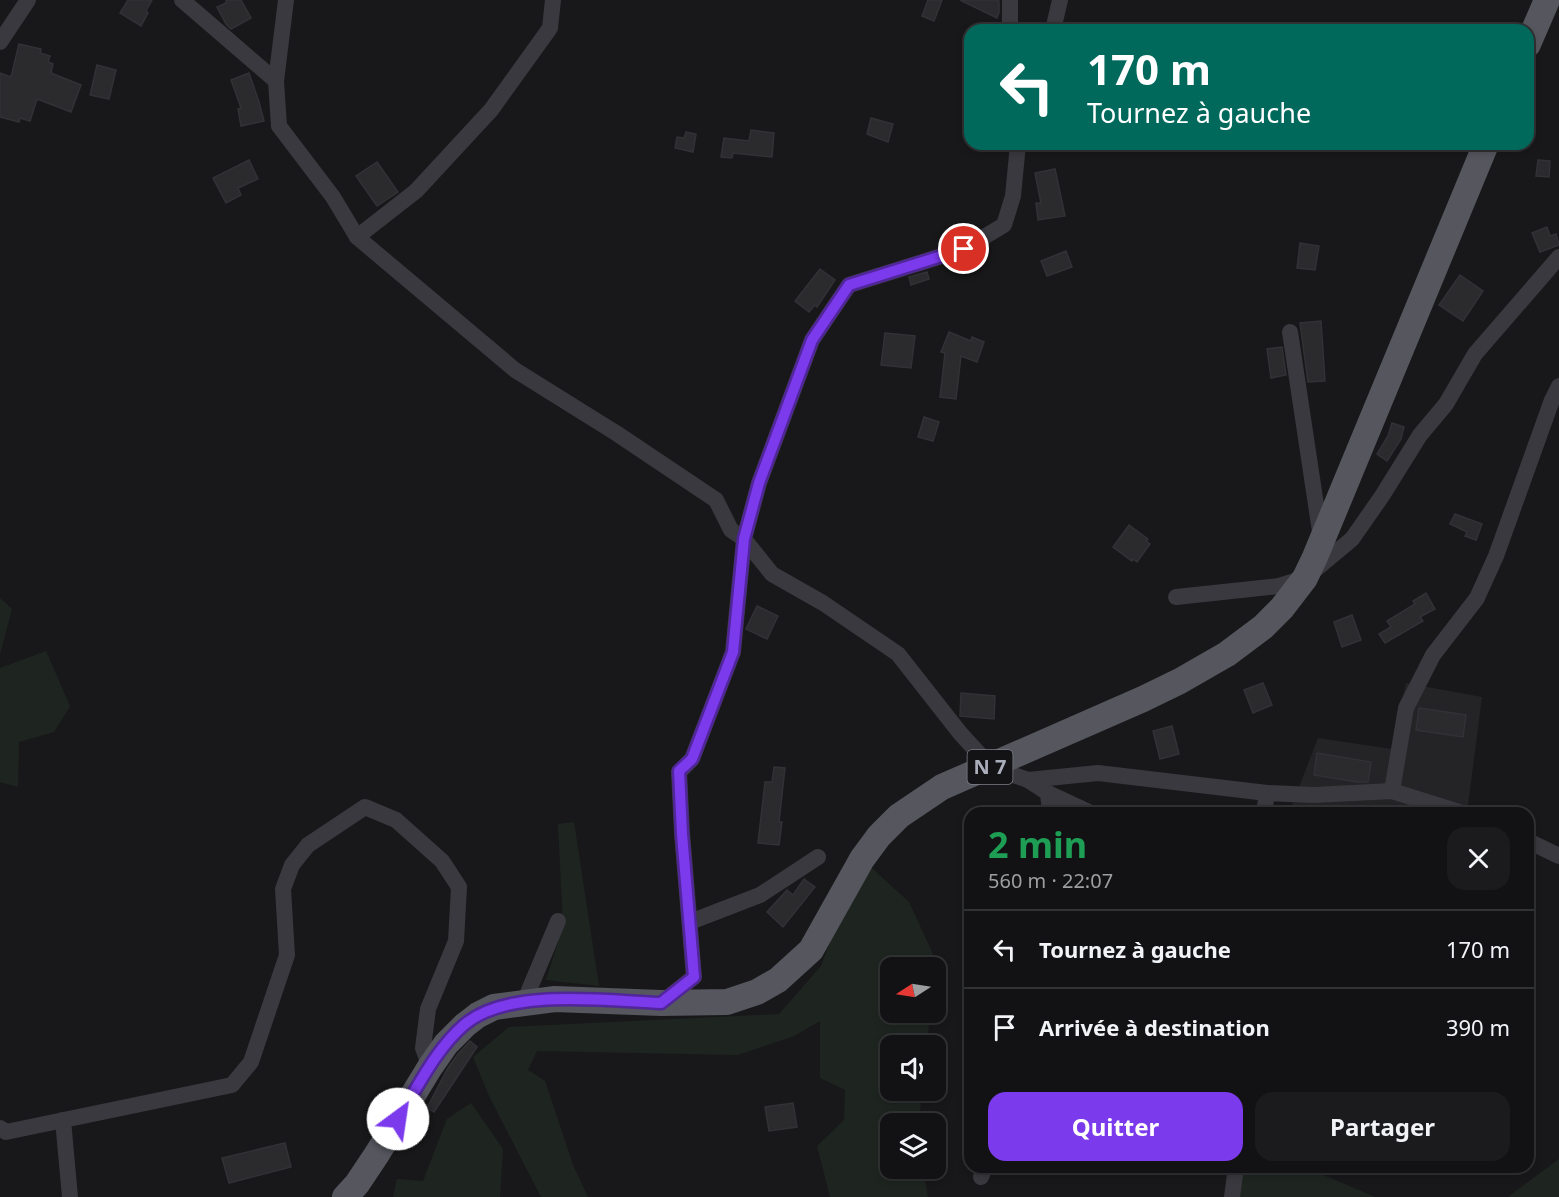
<!DOCTYPE html>
<html lang="fr">
<head>
<meta charset="utf-8">
<style>
	body { margin:0; font-family:"Noto Sans",sans-serif; background:#1b1b1d; color:#f1f3f6; height:100vh; display:flex; flex-direction:column; font-size:22px; white-space:nowrap }
	* { box-sizing:border-box; margin:0 }
	p { font-size:20px; color:#9c9ea0 }
	.icon { flex:none; width:33px; height:33px; fill:none; stroke:currentColor; stroke-width:2; stroke-linecap:round; stroke-linejoin:round }
	.map { position:relative; flex:1; overflow:hidden }
	.drawer { position:absolute; left:964px; top:807px; width:570px; height:366px; display:flex; flex-direction:column; background:#121214; border-radius:18px; box-shadow:0 3px 9px #0003,0 0 0 2px #313234 }
	.drawer>* { flex:none }
	.guide { position:absolute; left:964px; top:24px; width:570px; height:126px; border-radius:18px; box-shadow:0 3px 9px #0003,0 0 0 2px #313234; background:#00695c; color:#fff; overflow:hidden }
	.needle { width:39px; rotate:258deg }
	.controls { position:absolute; left:880px; top:957px; display:grid; gap:12px }
	.controls a { display:grid; place-items:center; width:66px; height:66px; border-radius:12px; background:#121214; box-shadow:0 3px 9px #0003,0 0 0 2px #313234; font-size:30px }
	.pin { position:absolute; display:grid; place-items:center; width:51px; height:51px; color:#fff; margin:-26px; border:3px solid #fff; border-radius:50%; box-shadow:0 2px 6px #0007 }
	.me { position:absolute; width:66px; margin:-33px; rotate:31deg; stroke-linejoin:round; filter:drop-shadow(0 0 4px #0008) }
	.turn { display:flex; align-items:center; gap:21px; height:126px; padding:0 24px; font-size:27px }
	.turn .icon { width:78px; height:78px; stroke-width:2.5 }
	.turn b { display:block; font-size:42px; line-height:51px }
	.round { display:grid; place-items:center; flex:none; width:63px; height:63px; border-radius:18px; background:#1b1b1d }
	.overview { display:flex; align-items:center; justify-content:space-between; height:102px; padding:0 24px }
	h1 { font-size:36px; font-weight:700; line-height:45px; color:#1e9e55 }
	.primary-button { display:flex; gap:12px; margin-top:auto; padding:12px 24px }
	.primary-button a { flex:1; height:69px; border-radius:18px; background:#7c3aed; color:#fff; font-size:24px; font-weight:700; line-height:69px; text-align:center }
	.primary-button a+a { background:#1b1b1d; color:#f1f3f6 }
	ul { padding:0; list-style:none }
	li { display:flex; align-items:center; gap:18px; height:78px; padding:0 24px; border-top:2px solid #313234 }
	li div { flex:1 }
	li b { display:block; font-size:22px }
	li em { font-style:normal }
	.map>svg:first-child { display:block }
	.built { fill:#242427 }
	.green { fill:#1e2520 }
	.building { fill:#2b2b2e; stroke:#323236; stroke-width:1.5 }
	.lines { fill:none; stroke-linecap:round; stroke-linejoin:round }
	.street { stroke:#39393f; stroke-width:16 }
	.primary { stroke:#55565e; stroke-width:26 }
	.route-casing { stroke:#51269a; stroke-width:15 }
	.route { stroke:#7c3aed; stroke-width:10 }
	.labels { text-anchor:middle; stroke-width:6; stroke-linejoin:round; paint-order:stroke }
	.shield { fill:#131315; stroke:#7d7f88; stroke-width:1.5 }
	.shield-label { font-size:20px; font-weight:bold; fill:#aaadba }
</style>
</head>
<body>
<div class="map">
<svg width="1559" height="1197" viewBox="0 0 1559 1197">
	<rect width="100%" height="100%" fill="#18181a"/>
	<path class="built" d="M1406,683L1482,697L1467,813H1289L1318,738L1392,749Z"/>
	<g class="green">
		<path d="M0,598L12,609L0,654Z"/>
		<path d="M46,651L70,706L54,732L19,742L18,787L0,782V668Z"/>
		<path d="M574,822L599,986L546,980L563,926L558,824Z"/>
		<path d="M862,859L909,902L933,954L932,967L891,968V1012L930,1013L927,1045L891,1046V1090L922,1091L919,1123L891,1124V1168L923,1169L928,1197H830L817,1146L844,1120L845,1090L820,1078V1021L794,1036L738,1055L537,1051L528,1070L545,1081L573,1165L588,1197H541L489,1096L473,1057L509,1027L779,1014L821,966Z"/>
		<path d="M471,1103L503,1149L500,1197H393L397,1179L423,1181L447,1119Z"/>
		<path d="M1559,1159V1197H1508Z"/>
		<path d="M1240,1167H1314V1171L1375,1197H1235Z"/>
	</g>
	<g class="building">
		<path d="M128,0H152L146,11L148,13L141,26L120,13Z"/>
		<path d="M226,0H241L251,18L231,29L226,24L217,7L226,3Z"/>
		<path d="M928,0H942L934,21L922,16Z"/>
		<path d="M960,0H997L999,1V12L997,18Z"/>
		<path d="M19,44L41,49L40,53L50,56L48,62L53,64L51,73L81,85L71,112L37,99L30,121L20,118L19,122L0,117V73L11,77Z"/>
		<path d="M97,65L116,70L109,99L90,95Z"/>
		<path d="M249,73L259,102L264,121L241,126L238,109L241,108L231,80Z"/>
		<path d="M871,118L893,124L888,142L867,134Z"/>
		<path d="M751,130L774,133L772,157L733,153L732,158L721,157L724,138L749,141Z"/>
		<path d="M686,132L696,134L693,152L675,148L677,137L684,138Z"/>
		<path d="M249,160L258,179L238,188L241,195L226,203L213,178Z"/>
		<path d="M1538,160L1550,161L1549,177L1536,176Z"/>
		<path d="M377,162L398,192L377,206L356,176Z"/>
		<path d="M1055,169L1065,216L1038,220L1036,203H1041L1035,173Z"/>
		<path d="M1547,227L1550,236L1556,234L1559,245L1540,252L1532,233Z"/>
		<path d="M1300,243L1319,246L1315,270L1297,268Z"/>
		<path d="M1066,251L1072,267L1047,276L1041,261Z"/>
		<path d="M820,269L835,280L817,307L815,305L809,312L795,301Z"/>
		<path d="M927,272L929,279L911,285L909,277Z"/>
		<path d="M1460,275L1483,291L1463,321L1439,305Z"/>
		<path d="M1321,321L1325,381L1308,382L1300,323Z"/>
		<path d="M949,332L971,341L972,337L984,342L977,362L961,356L956,399L940,397L945,353L941,352Z"/>
		<path d="M885,333L915,336L911,368L881,365Z"/>
		<path d="M1282,347L1286,375L1271,378L1267,349Z"/>
		<path d="M924,417L939,422L933,441L918,437Z"/>
		<path d="M1392,423L1404,427L1401,439L1387,461L1377,454L1388,436Z"/>
		<path d="M1455,514L1482,524L1476,540L1465,536L1467,532L1450,524Z"/>
		<path d="M1129,525L1148,539L1146,541L1150,544L1137,562L1133,559L1132,561L1113,547Z"/>
		<path d="M1426,593L1435,609L1420,617L1423,621L1385,643L1379,634L1391,627L1387,621L1415,604L1413,601Z"/>
		<path d="M757,606L778,616L767,639L746,629Z"/>
		<path d="M1352,615L1361,640L1342,647L1334,622Z"/>
		<path d="M1263,683L1272,705L1253,713L1244,690Z"/>
		<path d="M961,693L995,696L994,719L960,716Z"/>
		<path d="M1419,708L1466,715L1463,737L1416,730Z"/>
		<path d="M1172,726L1179,754L1160,759L1153,731Z"/>
		<path d="M1317,753L1371,762L1368,782H1357L1314,775Z"/>
		<path d="M774,767L785,768L779,822H782L779,845L758,843L765,782H772Z"/>
		<path d="M804,879L815,887L783,927L767,912L787,890L793,895Z"/>
		<path d="M470,1041L477,1047L434,1112L427,1108L448,1068L458,1054Z"/>
		<path d="M793,1103L797,1127L769,1131L765,1107Z"/>
		<path d="M285,1143L291,1167L229,1183L222,1158Z"/>
	</g>
	<g class="lines">
		<g class="street">
			<path d="M182,0L276,81"/>
			<path d="M286,0L276,81L279,126L333,197L357,237L515,370L616,433L716,500L731,530L744,539L772,574L823,603L898,654L960,733L991,767L1028,780L1098,773L1267,793L1314,795L1392,791L1462,813"/>
			<path d="M1010,30V0"/>
			<path d="M1053,30L1060,0"/>
			<path d="M0,42L28,0"/>
			<path d="M357,237L416,191L491,110L550,28L553,0"/>
			<path d="M1290,332L1321,538"/>
			<path d="M1176,597L1279,586L1305,578L1352,539L1382,496L1420,435L1446,404L1475,354L1559,257"/>
			<path d="M1028,780L1048,793L1091,813"/>
			<path d="M1392,791L1406,708L1433,655L1477,598L1496,556L1552,400L1559,386"/>
			<path d="M1048,793L1050,813"/>
			<path d="M1264,813L1267,793"/>
			<path d="M1528,841L1559,856"/>
			<path d="M690,922L760,895L818,857"/>
			<path d="M524,1002L558,921"/>
			<path d="M661,1003L694,977L682,833L679,772L692,759L733,652L744,539L759,483L812,340L849,285L964,249L1004,225L1013,196L1018,144"/>
			<path d="M63,1120L70,1197"/>
			<path d="M0,1128L6,1132L232,1085L251,1062L287,955L283,889L292,865L308,845L365,807L396,820L442,861L459,887L456,941L428,1009L423,1048L430,1067"/>
			<path d="M981,1177L985,1167"/>
			<path d="M1232,1197L1236,1167"/>
		</g>
		<g class="primary">
			<path d="M1528,44L1547,0"/>
			<path d="M345,1197L357,1184L377,1154L430,1067L446,1044L465,1025L478,1015L494,1007L555,999L661,1003L727,1002L757,992L778,980L811,950L862,859L879,836L899,816L942,787L1143,699L1180,681L1227,654L1263,627L1282,608L1305,578L1315,557L1486,144"/>
		</g>
	</g>
	<g class="lines">
		<defs>
			<path id="route" d="M398,1119C418,1087 435,1050 464,1025C508,987 606,1001 661,1003L694,977L682,834L679,771L692,759L733,652L744,539L759,483L812,340L849,285L964,249"/>
		</defs>
		<use href="#route" class="route-casing"/>
		<use href="#route" class="route"/>
	</g>
	<g class="labels">
		<rect class="shield" x="967.5" y="750" width="45" height="34" rx="4.5"/>
		<g class="shield-label">
			<text x="990" y="774">N 7</text>
		</g>
	</g>
</svg>
<div class="controls">
<a><svg class="needle" viewBox="-14 -14 28 28"><path d="M0-13l5 13h-10z" fill="#e53935"/><path d="M0 13l5-13h-10z" fill="#9c9ea0"/></svg></a>
<a><svg class="icon" aria-label="sound" viewBox="0 0 24 24"><path d="M4 9h4l5-4v14l-5-4H4zM17 9q2 3 0 6"/></svg></a>
<a><svg class="icon" aria-label="layers" viewBox="0 0 24 24"><path d="M12 4l9 5-9 5-9-5zM3 14l9 5 9-5"/></svg></a>
</div>
<div class="pin" style="left:964px;top:249px;background:#d93025"><svg class="icon" aria-label="arrive" viewBox="0 0 24 24"><path d="M6 21V4h12l-3 4 3 4H6"/></svg></div>
<svg class="me" style="left:398px;top:1119px" viewBox="-20 -20 40 40"><circle r="19" fill="#fff"/><path d="M0-13L10 11 0 6-10 11z" fill="#7c3aed"/></svg>
<div class="guide">
<div class="turn"><svg class="icon" aria-label="left" viewBox="0 0 24 24"><path d="M17 20v-9H6M10 6l-5 5 5 5"/></svg><div><b>170 m</b>Tournez à gauche</div></div>
</div>
<section class="drawer">
<div class="overview"><div><h1>2 min</h1><p>560 m · 22:07</p></div><a class="round"><svg class="icon" aria-label="close" viewBox="0 0 24 24"><path d="M6 6l12 12M18 6L6 18"/></svg></a></div>
<ul>
<li><svg class="icon" aria-label="left" viewBox="0 0 24 24"><path d="M17 20v-9H6M10 6l-5 5 5 5"/></svg><div><b>Tournez à gauche</b></div><em>170 m</em></li>
<li><svg class="icon" aria-label="arrive" viewBox="0 0 24 24"><path d="M6 21V4h12l-3 4 3 4H6"/></svg><div><b>Arrivée à destination</b></div><em>390 m</em></li>
</ul>
<div class="primary-button"><a>Quitter</a><a>Partager</a></div>
</section>
</div>
</body>
</html>
